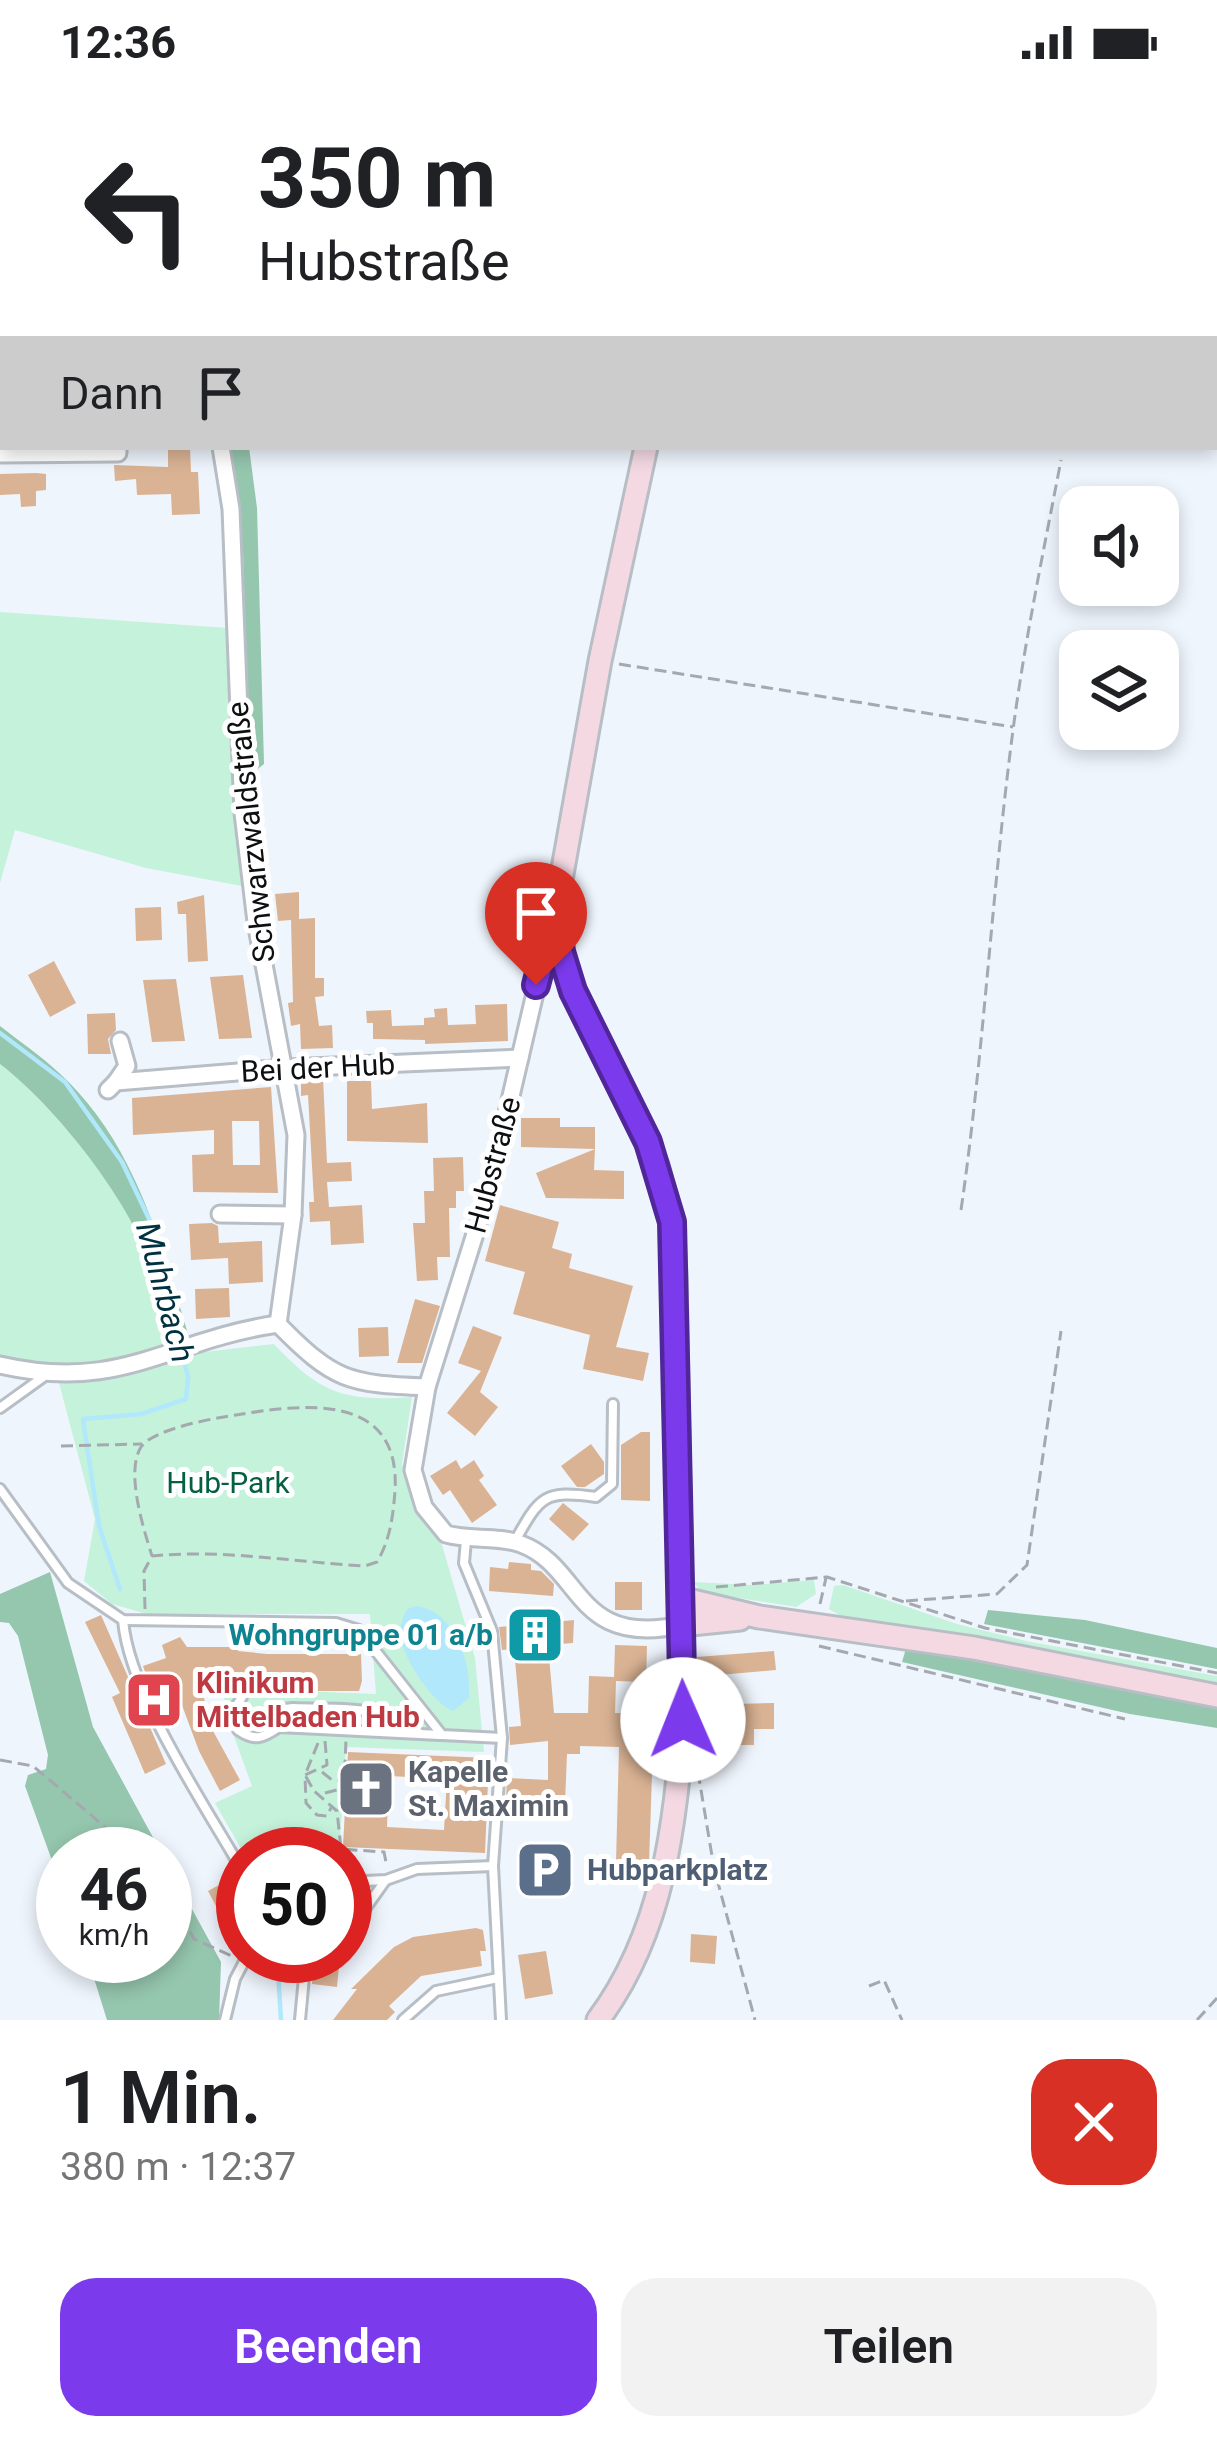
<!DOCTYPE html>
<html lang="de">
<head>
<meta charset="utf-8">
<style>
	body { margin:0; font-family:Roboto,sans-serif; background:#f2f2f2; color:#202124; height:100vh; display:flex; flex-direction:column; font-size:45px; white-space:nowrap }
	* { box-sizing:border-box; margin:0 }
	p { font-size:39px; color:#757577 }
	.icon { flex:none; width:66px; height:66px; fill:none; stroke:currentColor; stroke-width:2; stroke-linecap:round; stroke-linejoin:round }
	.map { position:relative; height:1936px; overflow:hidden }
	.panel { display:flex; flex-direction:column; background:#fff; flex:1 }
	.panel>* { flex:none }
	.top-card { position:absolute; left:0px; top:0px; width:1218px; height:366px; box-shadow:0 6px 18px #0003; background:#fff; color:#202124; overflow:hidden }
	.tools { position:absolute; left:1059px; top:402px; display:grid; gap:24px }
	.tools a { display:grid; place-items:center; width:120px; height:120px; border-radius:24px; background:#fff; box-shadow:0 6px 18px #0003; font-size:60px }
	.speed { position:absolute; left:36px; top:1743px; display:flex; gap:24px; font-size:60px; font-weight:700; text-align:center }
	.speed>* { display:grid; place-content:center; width:156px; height:156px; border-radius:50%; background:#fff; box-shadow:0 6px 18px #0003; line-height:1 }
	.speed small { font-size:30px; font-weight:400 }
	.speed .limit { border:18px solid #d22; background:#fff; color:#111 }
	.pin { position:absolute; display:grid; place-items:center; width:102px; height:102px; color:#fff; margin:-123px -51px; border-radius:50% 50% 50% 0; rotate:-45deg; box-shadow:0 0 12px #0007 }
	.pin .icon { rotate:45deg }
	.me { position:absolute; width:132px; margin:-66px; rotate:359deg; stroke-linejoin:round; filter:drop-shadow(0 0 9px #0008) }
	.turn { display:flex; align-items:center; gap:42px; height:252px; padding:0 60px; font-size:54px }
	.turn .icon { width:156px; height:156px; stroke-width:2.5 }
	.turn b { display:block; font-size:84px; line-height:102px }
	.then { display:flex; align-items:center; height:114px; padding:0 60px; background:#0003; gap:24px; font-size:45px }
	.round { display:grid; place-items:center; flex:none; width:126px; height:126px; border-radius:36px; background:#f2f2f2 }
	.overview { display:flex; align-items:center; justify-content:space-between; height:204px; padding:0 60px }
	h1 { font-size:72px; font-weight:600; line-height:90px }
	.action { display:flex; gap:24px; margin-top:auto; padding:24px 60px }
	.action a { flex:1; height:138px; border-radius:36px; background:#7c3aed; color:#fff; font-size:48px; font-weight:600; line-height:138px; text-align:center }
	.action a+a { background:#f2f2f2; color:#202124 }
	.status { display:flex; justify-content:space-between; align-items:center; height:84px; padding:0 60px; background:#fff; direction:ltr }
	.status svg { height:33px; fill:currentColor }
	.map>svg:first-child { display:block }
	.green { fill:#c4f2da }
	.forest { fill:#95c6ae }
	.water { fill:#b1e8fc }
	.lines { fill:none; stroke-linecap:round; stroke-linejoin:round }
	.stream { stroke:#b1e8fc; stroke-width:4.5 }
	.building { fill:#dab394; fill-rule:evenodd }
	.lane-casing { stroke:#b8bec5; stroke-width:14 }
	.street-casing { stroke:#b8bec5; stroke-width:21 }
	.secondary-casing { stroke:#b8bec5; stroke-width:27 }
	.path { stroke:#a5a9af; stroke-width:3; stroke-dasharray:12 6; stroke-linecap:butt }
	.lane { stroke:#fff; stroke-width:8 }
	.street { stroke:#fff; stroke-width:15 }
	.secondary { stroke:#f4d9e3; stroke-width:21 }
	.route-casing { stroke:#51269a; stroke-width:30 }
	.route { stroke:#7c3aed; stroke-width:21 }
	.labels { text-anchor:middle; stroke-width:10; stroke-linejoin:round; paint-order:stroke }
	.street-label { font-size:30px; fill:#0d0f11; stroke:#fff }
	.park-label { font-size:30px; fill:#056041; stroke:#fff }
	.culture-label { font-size:30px; font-weight:bold; fill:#0d838f; stroke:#fff; text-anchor:end }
	.health-label { font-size:30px; font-weight:bold; fill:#be3a42; stroke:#fff; text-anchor:start }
	.worship-label { font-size:30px; font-weight:bold; fill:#5b616d; stroke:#fff; text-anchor:start }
	.service-label { font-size:30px; font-weight:bold; fill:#4e5e75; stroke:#fff; text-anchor:start }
	.water-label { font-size:33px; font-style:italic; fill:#003140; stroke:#fff }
</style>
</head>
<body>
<div class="status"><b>12:36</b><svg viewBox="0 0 49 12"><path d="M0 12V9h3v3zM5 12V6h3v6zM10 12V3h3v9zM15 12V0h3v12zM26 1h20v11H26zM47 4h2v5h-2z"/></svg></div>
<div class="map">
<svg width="1217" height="1936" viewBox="0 0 1217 1936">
	<rect width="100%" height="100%" fill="#eff5fd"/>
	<g class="green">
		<path d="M0,528L228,544V638L242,802L146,784L15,746L0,799Z"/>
		<path d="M0,980C51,1019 115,1099 141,1157C155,1191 161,1232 169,1267C112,1279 57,1290 0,1273Z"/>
		<path d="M274,1260C320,1309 343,1318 412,1313L402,1380L416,1426L442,1461L475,1574L484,1668L346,1663L339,1770H244L215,1719L252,1702L223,1622L225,1604L376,1610L370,1530H147L112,1520L84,1497L95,1435L59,1299L127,1291L195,1269Z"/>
		<path d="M814,1496L816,1510L796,1523L702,1508L693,1498L752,1501Z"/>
		<path d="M843,1501L957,1540L1026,1557L1217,1592V1604L841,1532L829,1525L834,1502Z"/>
	</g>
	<g class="forest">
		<path d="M230,363H249L257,424L264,680L250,691L243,468Z"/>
		<path d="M0,942C19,957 40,971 58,988C135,1057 162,1162 190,1257L169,1267C161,1232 155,1191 141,1157C114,1098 51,1019 0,980Z"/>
		<path d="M50,1488L93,1643L162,1770H63V1807L25,1702L28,1691L46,1685L48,1671L18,1552L9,1539L0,1538V1510Z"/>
		<path d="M988,1526L1085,1536L1217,1564V1585L984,1540Z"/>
		<path d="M907,1561L1217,1624V1644L1130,1630L902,1578Z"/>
		<path d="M165,1776L221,1878L219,1936H107L87,1872H165Z"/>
	</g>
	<path class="water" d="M416,1522C455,1527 472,1579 469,1614L453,1627C433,1619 404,1576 401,1554C399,1543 402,1535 407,1525Z"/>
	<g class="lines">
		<g class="stream">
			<path d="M0,949L65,998L122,1078L151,1139L180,1261"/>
			<path d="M120,1505L99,1442L83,1335L141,1330L186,1315L188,1293L183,1272"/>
			<path d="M277,1872L281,1936"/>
		</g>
	</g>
	<g class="building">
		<path d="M168,363H190L191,388H198L200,430L172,431L171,410L137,411L136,395L115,397L114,381L168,383Z"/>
		<path d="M37,389L46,390V406L36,407V422L21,423L20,410L0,411V390Z"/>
		<path d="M299,808V835L315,834V894H324V912L315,913L319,942L332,941L333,964L301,965L300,940L291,942L288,919L293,918L291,836L278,837L275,810Z"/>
		<path d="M204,811L208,877L188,878L186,830H178L177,818Z"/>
		<path d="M161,823L162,856L136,857L135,824Z"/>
		<path d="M54,877L76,919L50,933L28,891Z"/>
		<path d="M243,891L252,954L219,955L210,893Z"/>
		<path d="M176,895L185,957L152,958L143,896Z"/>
		<path d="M507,920L508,957L425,960V956L373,955V939H367L366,927L391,926L392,942L424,941V934L435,933L434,925L447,924L448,941L476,940L475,921Z"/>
		<path d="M115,929L116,946L108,955L111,970H88L87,930Z"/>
		<path d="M323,994L327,1079L351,1078L352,1097L327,1098L329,1123L362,1121L364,1159L331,1161L330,1137L310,1138L309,1118H314L308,1011L301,1012V995Z"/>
		<path d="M347,997H371L372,1025L427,1019L428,1059L347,1057Z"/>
		<path d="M271,1003L278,1109L193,1108L192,1071L214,1070V1046L133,1051L132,1014ZM232,1037H259L260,1081H233Z"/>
		<path d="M521,1034H560V1043H595V1065L521,1063Z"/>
		<path d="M595,1065L594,1086L624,1087V1115L546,1114L536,1089Z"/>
		<path d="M463,1073L464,1107H456V1124H449L450,1173H437L438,1196L417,1197L413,1139H425L424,1107H434L433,1074Z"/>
		<path d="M500,1121L559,1138L552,1164L572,1170L569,1184L633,1202L616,1263L649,1269L643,1297L583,1285L590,1251L513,1230L525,1188L485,1177Z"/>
		<path d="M212,1139L218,1142L219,1159L262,1157L263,1198L229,1200L228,1174L191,1176L189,1140Z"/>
		<path d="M229,1204L230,1233L196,1235L195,1205Z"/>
		<path d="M415,1215L440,1222L422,1279H397Z"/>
		<path d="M473,1242L502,1253L480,1308L498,1323L475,1352L447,1329L481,1287L458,1279Z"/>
		<path d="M388,1243L389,1272L359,1273L358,1244Z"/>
		<path d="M641,1348H650V1417L621,1416V1361Z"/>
		<path d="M591,1360L604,1378V1390L585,1403H577L561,1382Z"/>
		<path d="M456,1376L461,1385L474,1376L484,1392L479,1396L497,1421L472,1439L450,1406L443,1411L430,1392Z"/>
		<path d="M563,1419L589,1440L573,1457L549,1435Z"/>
		<path d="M509,1478L531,1480V1486L541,1487L554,1500L553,1512L489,1507L490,1483L508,1485Z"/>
		<rect x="615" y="1498" width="27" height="28"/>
		<path d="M101,1531L166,1680L145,1690L112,1613L120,1609L85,1538Z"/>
		<path d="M574,1536L573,1559L548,1561L554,1629H588L589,1592L614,1593L615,1561L647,1562L646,1598L616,1597L615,1629L654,1630L649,1780L616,1778L619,1663L580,1662V1670H567L565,1719L506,1716L507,1694L548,1696V1657L510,1661L509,1643L521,1642L514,1565L502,1566L499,1543Z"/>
		<path d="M180,1553L187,1563H238V1567L267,1570H361L362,1597L359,1607H287L248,1603V1594L198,1592L213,1647L240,1696L220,1707L199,1667L170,1589L148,1597L143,1582L166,1574L162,1561Z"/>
		<path d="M774,1567L776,1586L697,1593V1573Z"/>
		<path d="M774,1619V1645H754V1661H737L734,1620Z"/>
		<path d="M348,1668L489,1674L485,1769L343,1763ZM389,1692L447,1695L444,1746L387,1743Z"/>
		<path d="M232,1794L243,1816V1829L225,1839L208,1807Z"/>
		<path d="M476,1844L483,1846L486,1867H480L482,1882L421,1892L389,1922L395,1928L387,1936H333L357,1905H351L394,1863L413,1853Z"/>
		<path d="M691,1850L717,1852L715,1880L690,1878Z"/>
		<path d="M546,1867L553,1910L525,1915L518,1871Z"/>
		<path d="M314,1872H340L337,1903L312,1900Z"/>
	</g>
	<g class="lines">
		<defs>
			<g id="lane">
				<path d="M0,1324L46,1291"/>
				<path d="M0,1405L68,1499L123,1536L336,1539L359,1546L442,1651L502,1654"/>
				<path d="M466,1456L464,1479L492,1547L502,1654L493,1782L501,1936"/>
				<path d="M515,1457C540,1412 544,1406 596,1413L612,1400L613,1320"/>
				<path d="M123,1536C129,1610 205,1721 243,1788"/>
				<path d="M242,1613L237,1621L238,1646C255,1658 263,1654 279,1643L440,1651"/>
				<path d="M689,1640L732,1655"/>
				<path d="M279,1643L285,1625L293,1624C340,1626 380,1619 419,1649"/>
				<path d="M345,1798L386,1796L417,1785L493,1782"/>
				<path d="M345,1838L360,1832L385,1797"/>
				<path d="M225,1936L235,1895L247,1872"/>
				<path d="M300,1936L306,1872"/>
				<path d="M403,1936L436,1907L498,1894"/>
			</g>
			<g id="street">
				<path d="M629,0L639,3"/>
				<path d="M165,3V0"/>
				<path d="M221,363L231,425L243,729L256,838L296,1051L293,1131L278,1240"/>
				<path d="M0,370L118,369V363"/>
				<path d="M553,832L490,1102L427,1303L413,1386L424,1423L446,1450C470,1457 497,1451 521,1460C583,1483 574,1564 681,1541"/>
				<path d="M116,998L127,982L120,957"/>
				<path d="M108,1006L116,998L286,984L520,974"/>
				<path d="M220,1130L293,1131"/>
				<path d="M278,1240C334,1297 348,1300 427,1303"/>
				<path d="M0,1281C122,1309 167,1256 278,1240"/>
			</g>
			<g id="secondary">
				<path d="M742,3L743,0"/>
				<path d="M680,1514L759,1533L974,1564L1217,1612"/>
				<path d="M681,1541L740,1535"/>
				<path d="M598,1936C663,1849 675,1742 683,1636L675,1190L672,1138L657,1081L573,907L561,868L556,824L600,577L646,363"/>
			</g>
		</defs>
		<use href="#lane" class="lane-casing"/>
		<use href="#street" class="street-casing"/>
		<use href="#secondary" class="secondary-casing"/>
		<g class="path">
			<path d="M65,0L66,3"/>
			<path d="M798,3L800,0"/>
			<path d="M619,580L1013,643"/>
			<path d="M961,1126C984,967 992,806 1013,646C1025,555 1044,465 1061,376"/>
			<path d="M61,1362L142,1360"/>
			<path d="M716,1503L827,1493L985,1544L1217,1589"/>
			<path d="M906,1517L997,1510L1027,1481L1061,1247"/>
			<path d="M820,1520L826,1494"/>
			<path d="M145,1525L144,1487L152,1472C224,1465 293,1478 365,1482L377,1478C390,1456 393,1433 395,1407C401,1307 303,1320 236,1331C214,1334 153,1345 141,1363C125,1388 144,1446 152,1472"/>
			<path d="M819,1562L1125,1635"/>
			<path d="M325,1657L327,1681L305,1691L306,1719L317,1731L327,1732L332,1722"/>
			<path d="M318,1659L305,1691L314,1707L337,1727L341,1765L384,1768L387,1783"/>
			<path d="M0,1676L33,1682L137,1770"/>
			<path d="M322,1688L332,1696L345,1697"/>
			<path d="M698,1688L714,1784L755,1936"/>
			<path d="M325,1709L344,1704L346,1656"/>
			<path d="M165,1800L194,1855L234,1873"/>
			<path d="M869,1902L884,1896L902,1936"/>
			<path d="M1197,1936L1217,1914"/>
		</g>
		<use href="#lane" class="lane"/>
		<use href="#street" class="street"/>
		<use href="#secondary" class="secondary"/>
	</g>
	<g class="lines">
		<defs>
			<path id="route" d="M536,901L556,824L561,868L573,907L648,1058L672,1138L683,1636"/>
		</defs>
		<use href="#route" class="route-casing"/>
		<use href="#route" class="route"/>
	</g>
	<defs>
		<symbol id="building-square" viewBox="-11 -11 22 22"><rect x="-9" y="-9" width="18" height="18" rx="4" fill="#0f9aa8" stroke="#fff"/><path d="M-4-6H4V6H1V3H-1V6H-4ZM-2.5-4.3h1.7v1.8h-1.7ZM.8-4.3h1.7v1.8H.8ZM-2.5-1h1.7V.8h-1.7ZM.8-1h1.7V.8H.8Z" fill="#fff"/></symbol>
		<symbol id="hospital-square" viewBox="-11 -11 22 22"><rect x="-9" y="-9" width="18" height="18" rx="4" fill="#e0444e" stroke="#fff"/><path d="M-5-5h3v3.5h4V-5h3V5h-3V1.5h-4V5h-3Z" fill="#fff"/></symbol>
		<symbol id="church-square" viewBox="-11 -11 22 22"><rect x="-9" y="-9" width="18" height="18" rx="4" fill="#6b7280" stroke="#fff"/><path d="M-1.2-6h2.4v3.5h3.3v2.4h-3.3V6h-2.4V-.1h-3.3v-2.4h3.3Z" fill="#fff"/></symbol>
		<symbol id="parking-square" viewBox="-11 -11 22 22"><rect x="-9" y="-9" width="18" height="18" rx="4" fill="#5c6f8a" stroke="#fff"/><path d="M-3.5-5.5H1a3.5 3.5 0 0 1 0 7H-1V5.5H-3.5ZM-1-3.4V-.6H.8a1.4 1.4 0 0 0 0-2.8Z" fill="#fff"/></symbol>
	</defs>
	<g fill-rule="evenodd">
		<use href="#building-square" x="502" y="1518" width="66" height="66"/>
		<use href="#hospital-square" x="121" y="1583" width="66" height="66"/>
		<use href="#church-square" x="333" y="1672" width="66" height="66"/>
		<use href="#parking-square" x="512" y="1753" width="66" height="66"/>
	</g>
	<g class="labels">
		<g class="street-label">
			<text transform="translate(251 748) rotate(-96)" y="10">Schwarzwaldstraße</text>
			<text transform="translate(318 984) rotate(-3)" y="10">Bei der Hub</text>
			<text transform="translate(493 1081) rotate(-75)" y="10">Hubstraße</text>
		</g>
		<g class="park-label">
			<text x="228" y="1409">Hub-Park</text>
		</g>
		<g class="culture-label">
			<text x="493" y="1561">Wohngruppe 01 a/b</text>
		</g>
		<g class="health-label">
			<text x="196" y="1609">Klinikum<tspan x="196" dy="34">Mittelbaden Hub</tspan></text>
		</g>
		<g class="worship-label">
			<text x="408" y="1698">Kapelle<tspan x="408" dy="34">St. Maximin</tspan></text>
		</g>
		<g class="service-label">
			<text x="587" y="1796">Hubparkplatz</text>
		</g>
		<g class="water-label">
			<text transform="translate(166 1208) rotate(75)" y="12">Muhrbach</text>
		</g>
	</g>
</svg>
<div class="tools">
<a><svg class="icon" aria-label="sound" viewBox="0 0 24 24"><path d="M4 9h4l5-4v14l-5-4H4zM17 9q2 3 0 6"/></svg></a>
<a><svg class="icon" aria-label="layers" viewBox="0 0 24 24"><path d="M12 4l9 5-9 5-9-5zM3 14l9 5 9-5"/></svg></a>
</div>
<div class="speed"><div>46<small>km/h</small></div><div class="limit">50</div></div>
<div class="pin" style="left:536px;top:901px;background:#d93025"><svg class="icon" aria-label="arrive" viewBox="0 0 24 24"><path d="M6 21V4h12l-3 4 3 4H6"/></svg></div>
<svg class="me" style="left:683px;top:1636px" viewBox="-20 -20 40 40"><circle r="19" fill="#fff"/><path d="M0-13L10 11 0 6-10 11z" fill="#7c3aed"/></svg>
<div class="top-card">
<div class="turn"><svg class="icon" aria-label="left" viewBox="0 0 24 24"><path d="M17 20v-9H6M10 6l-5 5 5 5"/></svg><div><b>350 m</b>Hubstraße</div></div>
<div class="then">Dann<svg class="icon" aria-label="arrive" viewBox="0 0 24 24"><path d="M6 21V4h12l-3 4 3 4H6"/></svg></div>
</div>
</div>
<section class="panel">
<div class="overview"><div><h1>1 Min.</h1><p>380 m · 12:37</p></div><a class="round" style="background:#d93025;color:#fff"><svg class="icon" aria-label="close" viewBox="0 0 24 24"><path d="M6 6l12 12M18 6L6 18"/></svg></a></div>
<div class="action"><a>Beenden</a><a>Teilen</a></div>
</section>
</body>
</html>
